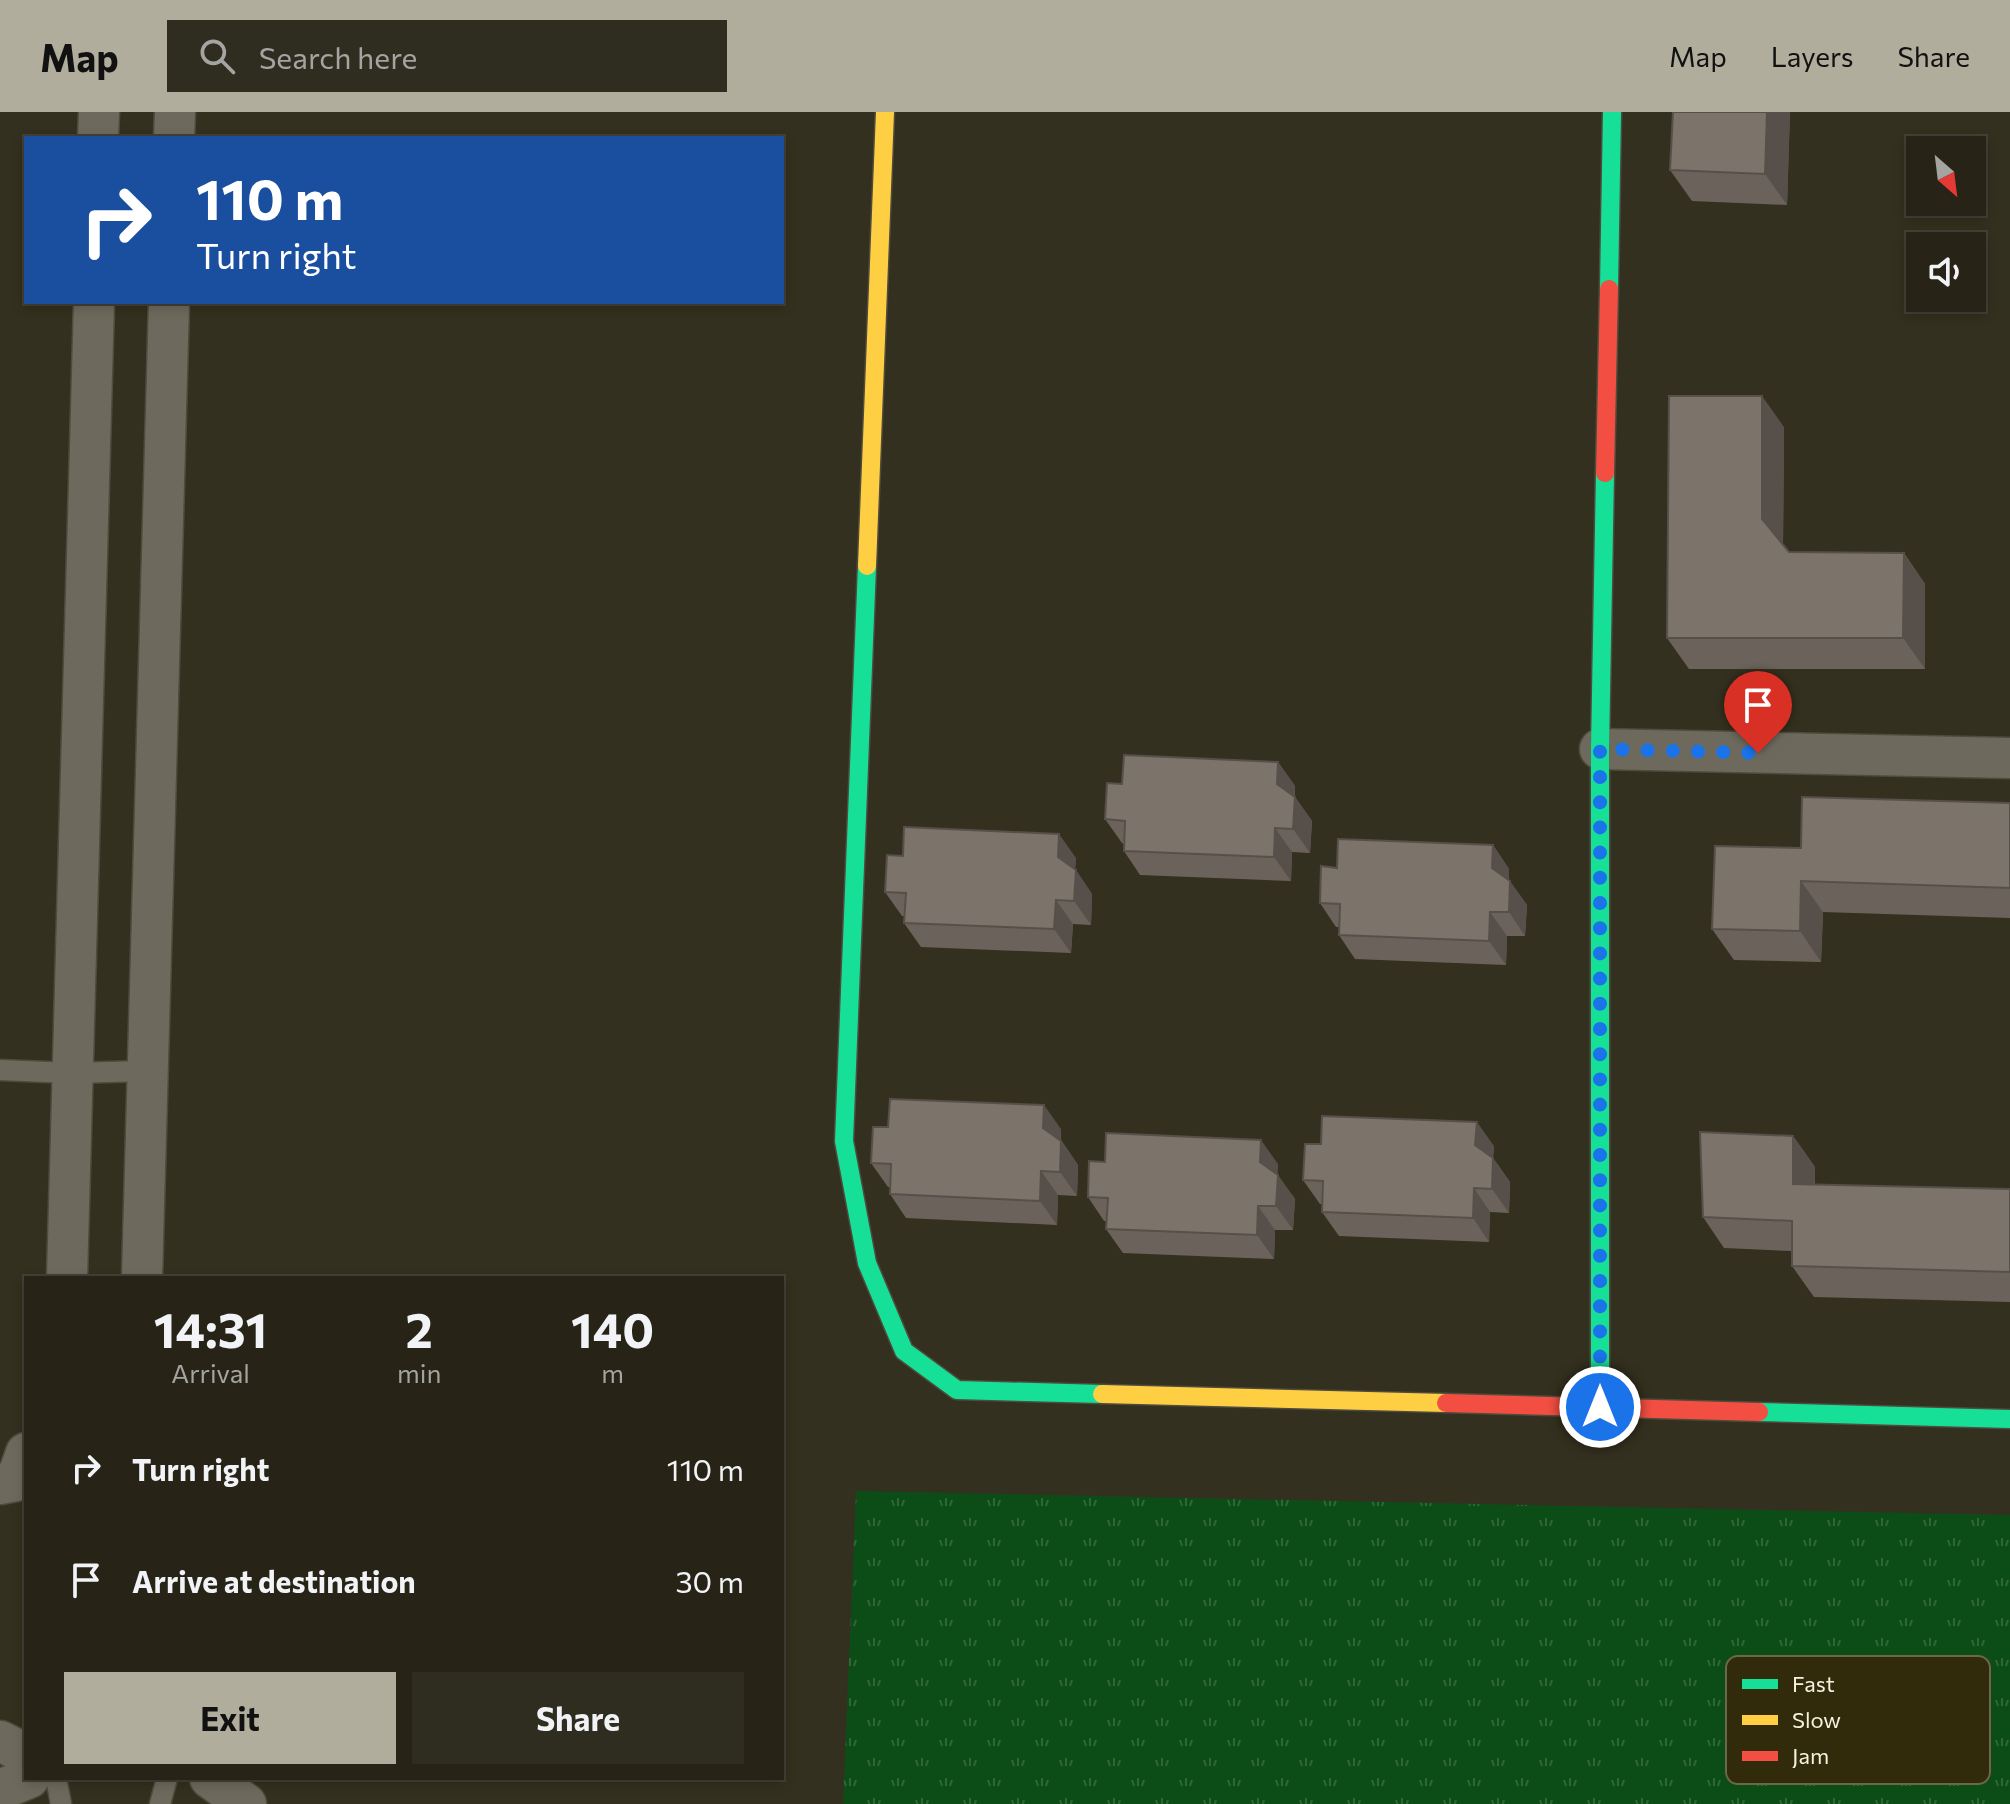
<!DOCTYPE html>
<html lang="en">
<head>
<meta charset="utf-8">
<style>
	body { margin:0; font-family:Commissioner,sans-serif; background:#2f2c20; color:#f1f3f6; height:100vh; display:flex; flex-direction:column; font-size:30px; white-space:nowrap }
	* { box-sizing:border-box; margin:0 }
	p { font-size:26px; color:#a4a4a1 }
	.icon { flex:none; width:44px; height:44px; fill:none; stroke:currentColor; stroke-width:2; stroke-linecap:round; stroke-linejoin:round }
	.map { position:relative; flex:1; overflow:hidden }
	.sheet { position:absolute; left:24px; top:1164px; width:760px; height:504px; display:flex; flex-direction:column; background:#272417; border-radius:0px; box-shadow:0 4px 12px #0003,0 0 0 2px #434136 }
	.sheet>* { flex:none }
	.guide { position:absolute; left:24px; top:24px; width:760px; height:168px; border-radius:0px; box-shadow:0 4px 12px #0003,0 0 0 2px #434136; background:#1a4fa0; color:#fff; overflow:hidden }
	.needle { width:52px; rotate:152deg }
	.fabs { position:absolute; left:1906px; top:24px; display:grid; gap:16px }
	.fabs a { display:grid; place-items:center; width:80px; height:80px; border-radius:0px; background:#272417; box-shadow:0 4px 12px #0003,0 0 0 2px #434136; font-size:40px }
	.pin { position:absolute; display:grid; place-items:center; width:68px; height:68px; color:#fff; margin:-82px -34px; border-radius:50% 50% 50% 0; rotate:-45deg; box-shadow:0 0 8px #0007 }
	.pin .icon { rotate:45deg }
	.me { position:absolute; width:88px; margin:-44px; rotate:0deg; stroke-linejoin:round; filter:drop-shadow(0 0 6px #0008) }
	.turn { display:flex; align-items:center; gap:28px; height:168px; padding:0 40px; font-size:36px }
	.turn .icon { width:104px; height:104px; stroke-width:2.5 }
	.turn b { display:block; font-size:56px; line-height:68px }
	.eta { display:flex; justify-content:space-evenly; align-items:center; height:136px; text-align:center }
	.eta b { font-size:48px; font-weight:700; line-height:56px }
	.action { display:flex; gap:16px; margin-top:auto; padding:16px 40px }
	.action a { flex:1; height:92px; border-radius:0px; background:#b1ad9c; color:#111; font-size:32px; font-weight:700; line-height:92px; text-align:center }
	.action a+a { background:#2f2c20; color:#f1f3f6 }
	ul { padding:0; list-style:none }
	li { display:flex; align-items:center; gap:24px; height:112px; padding:0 40px }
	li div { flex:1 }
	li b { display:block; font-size:30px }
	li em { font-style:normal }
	header { display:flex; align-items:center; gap:48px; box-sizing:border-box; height:112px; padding:0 40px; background:#b1ad9c; color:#111 }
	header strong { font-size:38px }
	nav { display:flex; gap:44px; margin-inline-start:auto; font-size:28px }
	.search { width:560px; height:72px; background:#2f2c20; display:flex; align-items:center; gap:20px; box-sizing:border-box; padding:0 28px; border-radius:0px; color:#a4a4a1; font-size:30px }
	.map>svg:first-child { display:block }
	.grass { fill:url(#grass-tufts) }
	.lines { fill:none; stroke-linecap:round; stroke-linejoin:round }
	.lane-casing { stroke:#4f4b3d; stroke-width:23 }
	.street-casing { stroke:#4f4b3d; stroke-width:43 }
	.fast-casing { stroke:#4f4b3d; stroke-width:21 }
	.slow-casing { stroke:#4f4b3d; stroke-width:21 }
	.jam-casing { stroke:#4f4b3d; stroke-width:21 }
	.lane { stroke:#6d6a5d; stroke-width:20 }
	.street { stroke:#6d6a5d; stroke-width:40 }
	.fast { stroke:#16e098; stroke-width:18 }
	.slow { stroke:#ffcf43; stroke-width:18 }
	.jam { stroke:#f24e42; stroke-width:18 }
	.wall { fill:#6b635b }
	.shaded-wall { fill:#57504a }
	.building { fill:#7c736a; stroke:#57504a; stroke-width:2 }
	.route { stroke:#1a73e8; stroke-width:14; stroke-dasharray:0 25.2 }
	.key { fill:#322b0b; stroke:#6c664b; stroke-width:2 }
	.key-label { font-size:22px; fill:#f5f1df }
</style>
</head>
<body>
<header>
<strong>Map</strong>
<div class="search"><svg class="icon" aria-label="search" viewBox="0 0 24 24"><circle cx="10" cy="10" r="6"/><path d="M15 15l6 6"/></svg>Search here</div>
<nav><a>Map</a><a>Layers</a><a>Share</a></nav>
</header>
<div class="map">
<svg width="2010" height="1692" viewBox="0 0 2010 1692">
	<defs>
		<pattern id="grass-tufts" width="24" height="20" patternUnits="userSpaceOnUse" patternTransform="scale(2)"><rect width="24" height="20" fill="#0c4c17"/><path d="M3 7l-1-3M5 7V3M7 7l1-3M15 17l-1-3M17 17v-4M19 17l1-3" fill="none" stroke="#306638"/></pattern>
	</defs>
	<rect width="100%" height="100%" fill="#34301f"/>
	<path class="grass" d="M856,1379L2010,1403V1692H843Z"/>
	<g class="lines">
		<defs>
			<g id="lane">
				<path d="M0,958L71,961L146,959"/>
				<path d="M56,1666L61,1692"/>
				<path d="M160,1692L167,1666"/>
			</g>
			<g id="street">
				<path d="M98,26L99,0"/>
				<path d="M174,26L175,0"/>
				<path d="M1600,637L2010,646"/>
				<path d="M67,1166L94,190"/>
				<path d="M142,1166L169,190"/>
				<path d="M0,1372L16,1369L26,1341"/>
				<path d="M0,1629L26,1642"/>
				<path d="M210,1666L246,1692"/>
				<path d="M0,1678L29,1666"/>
			</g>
			<g id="fast">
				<path d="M1609,177L1612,0"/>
				<path d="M867,454L844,1029L867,1151L904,1239L957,1278L1102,1282"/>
				<path d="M1600,1295V637L1605,361"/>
				<path d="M1759,1300L2010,1307"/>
			</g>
			<g id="slow">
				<path d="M867,454L885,0"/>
				<path d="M1102,1282L1446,1291"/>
			</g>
			<g id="jam">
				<path d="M1605,361L1609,177"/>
				<path d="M1446,1291L1759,1300"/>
			</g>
		</defs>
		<use href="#lane" class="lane-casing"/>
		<use href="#street" class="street-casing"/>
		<use href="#fast" class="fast-casing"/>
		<use href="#slow" class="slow-casing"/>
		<use href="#jam" class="jam-casing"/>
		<use href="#lane" class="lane"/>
		<use href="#street" class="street"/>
		<use href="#fast" class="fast"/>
		<use href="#slow" class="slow"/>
		<use href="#jam" class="jam"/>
	</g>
	<g class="wall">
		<path d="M1673,0H1790L1787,93L1692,89L1670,58Z"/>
		<path d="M1784,315L1783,434L1789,440L1904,441L1925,472V557H1689L1667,526Z"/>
		<path d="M1278,650L1295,674V685L1312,709L1310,741L1292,740L1291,769L1140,763L1124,739V732L1122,731L1105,707L1122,672Z"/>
		<path d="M2010,691V806L1823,800L1821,850L1734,848L1712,817L1801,736Z"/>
		<path d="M1493,733L1509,757V769L1527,793L1525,824H1507L1506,853L1355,847L1339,823V815H1336L1320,791Z"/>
		<path d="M1076,746L1075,757L1092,782L1091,813L1073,812L1071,841L921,835L904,811L905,804H902L885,780Z"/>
		<path d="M1061,1017V1028L1078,1053L1077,1084L1058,1083L1057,1113L906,1106L890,1082V1075H888L871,1051Z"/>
		<path d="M1793,1024L1815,1055V1073L2010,1077V1190L1814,1185L1792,1154V1139L1724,1136L1703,1105Z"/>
		<path d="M1494,1034L1493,1046L1510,1070L1509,1101L1490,1100L1489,1130L1339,1124L1322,1100V1092H1320L1303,1068Z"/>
		<path d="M1105,1050L1278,1052L1277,1063L1295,1087L1293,1118H1275L1274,1147L1123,1141L1106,1117L1107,1109H1104L1088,1085Z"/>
	</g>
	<g class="shaded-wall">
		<path d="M1767,0H1790L1787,93L1765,62Z"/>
		<path d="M1762,284L1784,315L1783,438L1762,407Z"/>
		<path d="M1904,441L1925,472V557L1903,526Z"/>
		<path d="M1278,650L1295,674L1294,696L1277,672Z"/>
		<path d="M1295,685L1312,709L1310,741L1293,717Z"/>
		<path d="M1275,716L1292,740L1291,769L1274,745Z"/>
		<path d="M1059,722L1076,746L1074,769L1058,745Z"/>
		<path d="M1493,733L1509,757V780L1492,756Z"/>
		<path d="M1076,758L1092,782L1091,813L1074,789Z"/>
		<path d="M1510,769L1527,793L1525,824L1509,800Z"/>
		<path d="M1801,769L1823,800L1821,850L1800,819Z"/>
		<path d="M1056,788L1073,812L1071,841L1054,817Z"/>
		<path d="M1490,800L1507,824L1506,853L1489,829Z"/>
		<path d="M1044,993L1061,1017L1060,1040L1043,1016Z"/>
		<path d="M1477,1010L1494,1034L1492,1057L1475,1033Z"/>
		<path d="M1793,1024L1815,1055L1814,1103L1793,1072Z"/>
		<path d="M1261,1028L1278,1052L1277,1074L1260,1050Z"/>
		<path d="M1061,1029L1078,1053L1077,1084L1060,1060Z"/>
		<path d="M1493,1046L1510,1070L1509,1101L1492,1077Z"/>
		<path d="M1041,1059L1058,1083L1057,1113L1040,1089Z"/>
		<path d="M1278,1063L1295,1087L1293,1118L1276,1094Z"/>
		<path d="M1474,1076L1490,1100L1489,1130L1473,1106Z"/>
		<path d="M1258,1094L1275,1118L1274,1147L1257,1123Z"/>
	</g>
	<g class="building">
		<path d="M1673,0H1767L1765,62L1670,58Z"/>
		<path d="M1669,284H1762V407L1789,440L1904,441L1903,526H1667Z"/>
		<path d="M1124,643L1278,650L1277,672L1295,685L1293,717L1275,716L1274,745L1124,739L1125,709L1105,707L1107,671L1122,672Z"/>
		<path d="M1802,685L2010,691V776L1801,769L1800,819L1712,817L1715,734L1801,736Z"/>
		<path d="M904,715L1059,722L1058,745L1076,758L1074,789L1056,788L1054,817L904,811L906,781L885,780L887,743L903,744Z"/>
		<path d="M1338,727L1493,733L1492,756L1510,769L1509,800H1490L1489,829L1339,823L1340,792L1320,791L1321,754L1337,756Z"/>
		<path d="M890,987L1044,993L1043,1016L1061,1029L1060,1060L1041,1059L1040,1089L890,1082L891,1052L871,1051L873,1015H888Z"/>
		<path d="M1322,1004L1477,1010L1475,1033L1493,1046L1492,1077L1474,1076L1473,1106L1322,1100L1323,1069L1303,1068L1305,1032H1321Z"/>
		<path d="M1700,1020L1793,1024V1072L2010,1077V1160L1792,1154V1109L1703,1105Z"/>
		<path d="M1106,1021L1261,1028L1260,1050L1278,1063L1276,1094H1258L1257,1123L1106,1117L1108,1086L1088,1085L1089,1049L1105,1050Z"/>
	</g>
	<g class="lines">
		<path class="route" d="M1600,1295V637L1758,641"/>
	</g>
	<rect x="1726" y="1544" width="264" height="128" rx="12" class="key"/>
	<rect x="1742" y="1567" width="36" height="10" fill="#16e098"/>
	<rect x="1742" y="1603" width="36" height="10" fill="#ffcf43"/>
	<rect x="1742" y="1639" width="36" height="10" fill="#f24e42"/>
	<g class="key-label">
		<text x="1792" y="1580">Fast</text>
		<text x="1792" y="1616">Slow</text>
		<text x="1792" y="1652">Jam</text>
	</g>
</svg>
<div class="fabs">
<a><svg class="needle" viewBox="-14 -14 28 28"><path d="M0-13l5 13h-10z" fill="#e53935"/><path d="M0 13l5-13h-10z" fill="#a4a4a1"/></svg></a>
<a><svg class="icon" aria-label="sound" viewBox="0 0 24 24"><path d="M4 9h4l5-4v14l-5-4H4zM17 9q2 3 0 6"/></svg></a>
</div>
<div class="pin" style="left:1758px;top:641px;background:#d93025"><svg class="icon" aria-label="arrive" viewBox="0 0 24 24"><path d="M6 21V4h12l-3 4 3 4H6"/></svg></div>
<svg class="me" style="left:1600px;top:1295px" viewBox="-20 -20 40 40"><circle r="17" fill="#1a73e8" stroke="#fff" stroke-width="3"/><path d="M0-11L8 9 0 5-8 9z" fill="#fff"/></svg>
<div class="guide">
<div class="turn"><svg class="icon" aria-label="right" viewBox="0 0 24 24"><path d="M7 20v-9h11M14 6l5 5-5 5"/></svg><div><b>110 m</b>Turn right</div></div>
</div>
<section class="sheet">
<div class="eta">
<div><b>14:31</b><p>Arrival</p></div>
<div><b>2</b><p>min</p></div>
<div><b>140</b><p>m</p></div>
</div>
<ul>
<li><svg class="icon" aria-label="right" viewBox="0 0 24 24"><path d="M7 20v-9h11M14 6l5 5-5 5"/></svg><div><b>Turn right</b></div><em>110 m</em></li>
<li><svg class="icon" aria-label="arrive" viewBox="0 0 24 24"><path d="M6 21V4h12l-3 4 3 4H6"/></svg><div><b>Arrive at destination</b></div><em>30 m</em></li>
</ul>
<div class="action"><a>Exit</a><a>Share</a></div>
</section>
</div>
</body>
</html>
